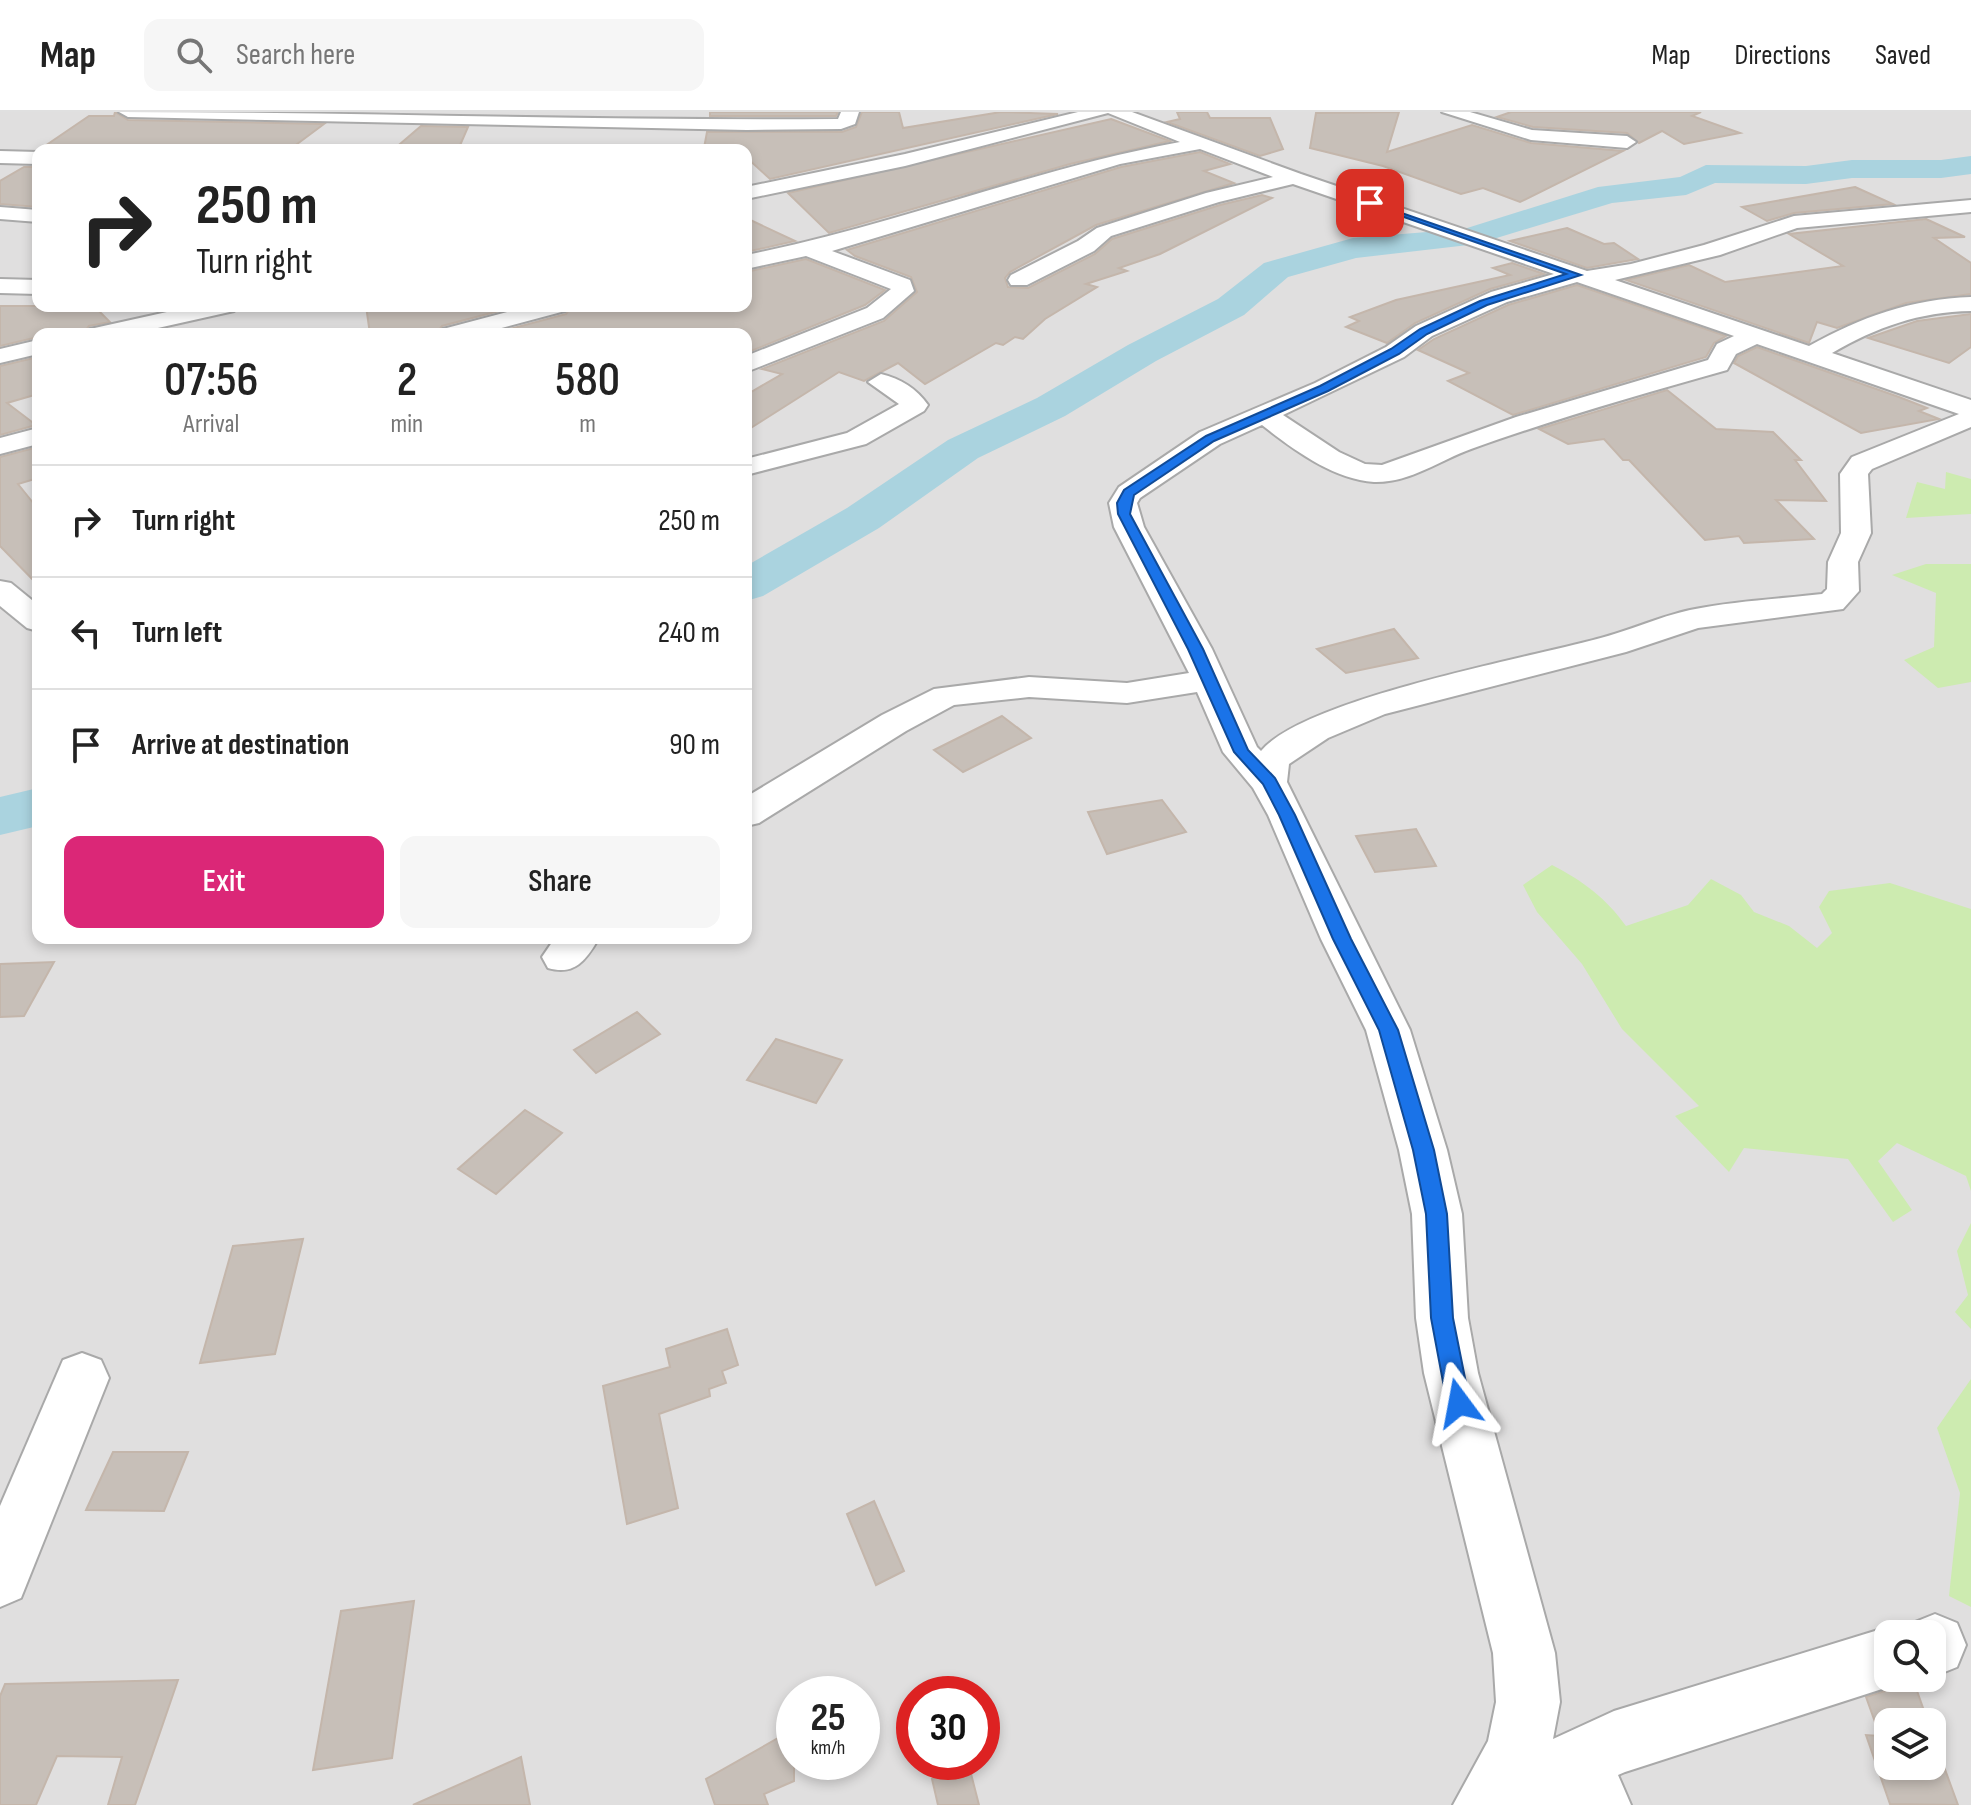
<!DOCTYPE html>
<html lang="en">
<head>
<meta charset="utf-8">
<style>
	body { margin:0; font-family:"Sofia Sans Condensed",sans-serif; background:#f6f6f6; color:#222; height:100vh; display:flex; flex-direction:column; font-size:30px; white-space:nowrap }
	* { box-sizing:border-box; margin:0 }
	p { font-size:26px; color:#767676 }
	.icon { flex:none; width:44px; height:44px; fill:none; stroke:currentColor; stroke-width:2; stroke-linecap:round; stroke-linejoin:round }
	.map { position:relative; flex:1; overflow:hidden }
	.side { position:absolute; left:32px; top:216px; width:720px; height:616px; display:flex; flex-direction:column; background:#fff; border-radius:16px; box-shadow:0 4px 12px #0003 }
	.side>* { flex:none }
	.hud { position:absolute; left:32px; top:32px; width:720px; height:168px; border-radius:16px; box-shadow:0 4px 12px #0003; background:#fff; color:#222; overflow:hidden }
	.buttons { position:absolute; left:1874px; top:1508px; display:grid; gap:16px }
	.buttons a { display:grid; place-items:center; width:72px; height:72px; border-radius:16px; background:#fff; box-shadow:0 4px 12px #0003; font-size:40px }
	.speed { position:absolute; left:776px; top:1564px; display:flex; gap:16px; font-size:40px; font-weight:700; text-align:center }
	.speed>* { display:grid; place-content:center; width:104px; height:104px; border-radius:50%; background:#fff; box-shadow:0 4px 12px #0003; line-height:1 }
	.speed small { font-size:20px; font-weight:400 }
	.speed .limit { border:12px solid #d22; background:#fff; color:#111 }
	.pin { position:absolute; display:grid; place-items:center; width:68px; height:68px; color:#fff; margin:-34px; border-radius:16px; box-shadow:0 4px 12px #0006 }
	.me { position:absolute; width:88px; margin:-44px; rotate:347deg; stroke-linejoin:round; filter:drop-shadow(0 0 6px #0008) }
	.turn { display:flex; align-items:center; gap:28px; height:168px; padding:0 32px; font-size:36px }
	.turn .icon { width:104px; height:104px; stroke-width:2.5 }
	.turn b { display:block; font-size:56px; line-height:68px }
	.eta { display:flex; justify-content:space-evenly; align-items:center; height:136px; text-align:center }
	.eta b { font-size:48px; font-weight:600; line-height:56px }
	.button { display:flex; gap:16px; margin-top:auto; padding:16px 32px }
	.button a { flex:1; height:92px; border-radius:16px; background:#db2777; color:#fff; font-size:32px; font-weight:600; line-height:92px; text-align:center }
	.button a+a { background:#f6f6f6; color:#222 }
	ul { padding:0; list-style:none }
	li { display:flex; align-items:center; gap:24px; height:112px; padding:0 32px; border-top:2px solid #e0e0e0 }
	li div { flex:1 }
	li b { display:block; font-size:30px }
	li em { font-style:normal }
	header { display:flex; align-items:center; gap:48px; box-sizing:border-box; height:112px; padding:0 40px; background:#fff; border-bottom:2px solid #e0e0e0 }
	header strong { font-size:38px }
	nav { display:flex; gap:44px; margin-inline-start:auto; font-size:28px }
	.search { width:560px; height:72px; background:#f6f6f6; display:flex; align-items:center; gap:20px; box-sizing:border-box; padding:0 28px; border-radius:16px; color:#767676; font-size:30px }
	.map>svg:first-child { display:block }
	.residential { fill:#e0dfdf; fill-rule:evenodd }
	.grass { fill:#cdebb0 }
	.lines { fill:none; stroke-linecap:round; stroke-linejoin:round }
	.river { fill:#aad3df; fill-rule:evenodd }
	.building { fill:#c7bfb8; stroke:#c4b6ab; stroke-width:2 }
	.minor-casing { stroke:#a9a9a9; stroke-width:4 }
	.minor { fill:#fff; fill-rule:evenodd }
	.route { fill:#1a73e8; stroke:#114b97; stroke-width:2 }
</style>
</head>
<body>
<header>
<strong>Map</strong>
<div class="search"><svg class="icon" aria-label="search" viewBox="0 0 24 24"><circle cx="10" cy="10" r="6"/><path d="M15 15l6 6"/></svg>Search here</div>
<nav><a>Map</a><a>Directions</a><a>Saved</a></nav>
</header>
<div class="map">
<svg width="1971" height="1693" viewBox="0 0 1971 1693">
	<rect width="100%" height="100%" fill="#f2efe9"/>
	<path class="residential" d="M0,0H1971V1693H0ZM38,38H746V194H38ZM38,222H746V826H38ZM1888,1522H1932V1566H1888ZM794,1582H862V1650H794ZM914,1582H982V1650H914ZM1888,1610H1932V1654H1888Z"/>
	<g class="grass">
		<path d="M1946,360L1971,367V402L1906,406L1917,370L1945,377Z"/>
		<path d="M1926,452H1971V570L1938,576L1904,548L1934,535L1936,481L1892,463Z"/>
		<path d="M1552,753C1583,769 1606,786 1626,814L1688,793L1711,767L1741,783L1754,800L1789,814L1817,836L1832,821L1819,795L1829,779L1890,771L1971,797V1079L1966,1064L1897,1031L1878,1049L1912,1098L1893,1110L1848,1047L1744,1036L1729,1060L1675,1004L1699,994L1622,917L1582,852L1537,800L1523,773Z"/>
		<path d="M1971,1111V1217L1955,1200L1968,1183L1957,1139Z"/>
		<path d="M1971,1267V1495L1949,1484L1960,1381L1937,1316Z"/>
	</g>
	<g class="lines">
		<g class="river">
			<path d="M1971,44V62L1941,66H1852L1806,72L1715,71L1686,83L1612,91L1477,132L1356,146L1288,165L1244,203L1156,249L1065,304L978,346L879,416L763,484L746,489V454L847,396L948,328L1037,286L1128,233L1218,187L1264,151L1353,126L1464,117L1598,75L1680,65L1706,53L1806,54L1852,48H1941Z"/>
			<path d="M38,676V714L0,723V685Z"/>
		</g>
	</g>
	<g class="building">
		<path d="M115,0L128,8L324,12L289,38L42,36L89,4H114Z"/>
		<path d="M710,0H838L836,4H710Z"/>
		<path d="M862,0H899L903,16L1001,0L1058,2L770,67L746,45V37L704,36L707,20H842L856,15Z"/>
		<path d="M1177,0H1207L1210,6H1270L1283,37L1260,44L1167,10L1180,7Z"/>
		<path d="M1399,0L1387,40L1472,13L1531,31L1623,39L1520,90L1483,76L1461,82L1383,54L1310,36L1316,1Z"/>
		<path d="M1511,0H1701L1692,4L1740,21L1684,32L1662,19L1639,31L1627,21L1533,15L1497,5Z"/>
		<path d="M1111,7L1170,29L1070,52L829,121L788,81Z"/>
		<path d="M421,14L468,15L458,38H393Z"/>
		<path d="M1200,40L1230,52L1204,59L1234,71L1096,113L1010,160L1005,166L1008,175L1028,176L1095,142L1112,127L1220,93L1262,83L1272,86L1160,142L1119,156L1127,159L1086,172L1097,175L1045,207L1023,227L1015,225L1003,233L996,231L925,272L898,251L864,269L839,260L746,319V283L782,262L762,257L884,209L917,180L911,165L855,144L847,138L1121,55Z"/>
		<path d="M24,55H38V95L0,92V69Z"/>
		<path d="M1855,75L1893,92L1794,101L1767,109L1742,95Z"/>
		<path d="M746,106L795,129L746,140Z"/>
		<path d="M1926,107L1965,125L1934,126L1971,151V182L1906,191L1837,216L1817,210L1809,231L1626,168L1689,153L1725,170L1843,154L1789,122Z"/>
		<path d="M1567,116L1604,132L1614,131L1638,147L1587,156L1510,129Z"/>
		<path d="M806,147L885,178L865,193L746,241V222H491L566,202L572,194H746V160Z"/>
		<path d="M1512,151L1544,162L1490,177L1415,211L1387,231L1346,215L1359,209L1350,205L1396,188L1510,163L1493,156Z"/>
		<path d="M1577,173L1726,224L1714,231L1706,245L1513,303L1448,269L1469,261L1418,238L1434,227L1508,193Z"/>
		<path d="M0,194H94L110,210L89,214L83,222H38V225L0,234Z"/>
		<path d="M366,194H518L442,214L436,222H370Z"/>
		<path d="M1971,202V235L1949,251L1868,226L1917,209Z"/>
		<path d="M1757,235L1899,285L1927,296L1919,299L1939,307L1861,321L1734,251L1738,244Z"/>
		<path d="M38,245V282L7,291L36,313L0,323V254Z"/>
		<path d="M1667,278L1716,317L1773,320L1801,348H1795L1826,389L1776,388L1814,427L1744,431L1739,424L1705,428L1629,348H1623L1604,327L1568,332L1539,317Z"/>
		<path d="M38,335V366L18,372L38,397V473L0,434V345Z"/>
		<path d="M1394,517L1418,546L1346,561L1317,537Z"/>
		<path d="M1002,604L1031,626L963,660L934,638Z"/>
		<path d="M1162,688L1186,720L1107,742L1088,700Z"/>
		<path d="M1416,717L1436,754L1375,760L1356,724Z"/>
		<path d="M54,850L24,904L0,905V852Z"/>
		<path d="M637,900L660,922L596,961L574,938Z"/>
		<path d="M776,927L842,948L816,991L747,968Z"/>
		<path d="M525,998L562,1021L496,1082L458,1057Z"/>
		<path d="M303,1127L275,1242L200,1251L233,1134Z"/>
		<path d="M727,1217L738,1253L722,1259L726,1271L709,1277L710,1284L659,1302L678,1396L627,1412L603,1274L670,1255L666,1237Z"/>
		<path d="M113,1340H188L164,1399L86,1398Z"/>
		<path d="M874,1389L904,1459L876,1473L847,1402Z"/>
		<path d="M414,1489L392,1646L313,1658L341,1499Z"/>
		<path d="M178,1568L135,1693H108L122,1645L57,1644L36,1693H0V1584L5,1572Z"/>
		<path d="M1891,1577L1917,1579L1928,1610H1888V1654H1932V1622L1958,1693L1890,1692L1866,1623L1880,1624L1866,1585Z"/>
		<path d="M794,1617V1669L764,1682L768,1693H715L706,1667Z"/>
		<path d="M521,1645L530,1693H413Z"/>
		<path d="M969,1654L979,1693H938L932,1667Z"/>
	</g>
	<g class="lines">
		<defs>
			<g id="minor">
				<path d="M119,0C359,0 598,9 838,7L841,0H859L855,12L841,17L747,18L128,5Z"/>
				<path d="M1078,0H1132L1301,62L1587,159L1631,152L1704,133L1794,104L1971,88V100L1797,116L1720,143L1615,168L1809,234C1861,205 1911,187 1971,185V199C1919,200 1877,215 1832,241L1971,288V315L1872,357L1868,362L1871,421L1858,450L1859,479L1843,497L1698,516L1626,540L1385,602L1328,626L1289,652L1287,670L1410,918L1447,1038L1462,1102L1468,1206L1478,1261L1555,1541L1560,1590L1553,1627L1614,1599L1888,1515L1905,1522H1888V1566L1910,1568L1625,1660L1618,1663L1631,1693H1453L1488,1629L1496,1590L1493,1541L1424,1261L1416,1206L1412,1102L1399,1038L1366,918L1321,827L1268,703L1253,676L1223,640L1197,580L1127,591L1029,585L954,593L906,619L759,711L746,714V685L882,603L934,577L1029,565L1127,571L1189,561L1114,415L1109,391L1119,375L1200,320L1315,271L1386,235L1416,214L1491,180L1554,162L1293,72L1219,90L1111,124L1094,139L1027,173H1011L1008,168L1011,163L1078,129L1097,116L1206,81L1273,65L1200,37L1120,52L832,139L910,168L914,179L883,206L746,260V244L867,196L891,177L806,144L746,157V143C893,114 1033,57 1180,30L1108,1L905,54L746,87V75L905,42ZM1577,170L1734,224L1717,232L1708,248L1516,305L1382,353L1365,352L1339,340L1283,303L1404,245L1432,224L1507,190ZM1757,232L1959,302L1852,345L1840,362L1841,421L1828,450L1827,477L1822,482C1779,487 1733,489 1690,498C1658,505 1629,519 1597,527C1523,547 1305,587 1261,639L1257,635L1212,537L1144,415L1137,391L1140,386L1220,332L1262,313C1294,338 1333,367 1374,370C1410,371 1440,348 1471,337C1555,307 1641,282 1727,258L1736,242Z"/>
				<path d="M1442,0H1470L1532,18L1627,24L1636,30L1627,36L1531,28Z"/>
				<path d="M0,39L38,40V52L0,51Z"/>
				<path d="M0,95L38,98V110L0,107Z"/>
				<path d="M0,167L38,168V182L0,181Z"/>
				<path d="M194,194H238L234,199L131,222H86L90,217Z"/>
				<path d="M530,194H569L565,199L479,222H439L443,217Z"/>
				<path d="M38,228V242L0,251V237Z"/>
				<path d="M881,262C901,267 916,276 928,293L924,299L866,332L746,363V347L847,321L899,292L868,270Z"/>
				<path d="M38,316V332L0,342V326Z"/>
				<path d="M0,469L11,471L38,493V519L27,516L0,494Z"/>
				<path d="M555,826H599C586,848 575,864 548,856L542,845Z"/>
				<path d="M82,1241L101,1248L109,1266L21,1486L0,1495V1394L63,1248Z"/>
				<path d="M1935,1502L1957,1511L1966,1533L1957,1555L1932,1565V1522H1906L1910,1512Z"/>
			</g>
		</defs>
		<use href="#minor" class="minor-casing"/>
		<use href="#minor" class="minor"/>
	</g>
	<path class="route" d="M1367,89L1581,163L1487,193L1427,222L1399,242L1328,279L1214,329L1134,383L1130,402L1203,537L1248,638L1275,666L1295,703L1351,827L1398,918L1434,1038L1447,1102L1453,1206L1470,1291L1467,1299L1459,1302L1450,1299L1447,1291L1431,1206L1426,1102L1413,1038L1379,918L1333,827L1279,703L1263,672L1234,640L1188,537L1118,402L1117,391L1124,378L1206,324L1320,274L1391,237L1420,217L1480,189L1566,162L1367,92Z"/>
</svg>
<div class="buttons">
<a><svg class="icon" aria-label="search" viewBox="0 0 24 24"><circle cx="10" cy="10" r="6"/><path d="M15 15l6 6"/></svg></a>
<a><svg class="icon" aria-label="layers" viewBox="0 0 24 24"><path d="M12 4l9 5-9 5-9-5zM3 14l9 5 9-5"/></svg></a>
</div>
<div class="speed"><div>25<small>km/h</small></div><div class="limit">30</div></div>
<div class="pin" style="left:1370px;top:91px;background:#d93025"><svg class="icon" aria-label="arrive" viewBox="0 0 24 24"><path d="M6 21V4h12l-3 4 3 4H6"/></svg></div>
<svg class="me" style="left:1459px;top:1291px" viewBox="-20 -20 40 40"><path d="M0-17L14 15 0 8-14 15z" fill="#1a73e8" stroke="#fff" stroke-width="4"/></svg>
<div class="hud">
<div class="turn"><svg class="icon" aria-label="right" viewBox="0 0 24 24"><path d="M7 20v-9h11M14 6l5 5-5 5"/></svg><div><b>250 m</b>Turn right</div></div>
</div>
<section class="side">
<div class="eta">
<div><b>07:56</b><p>Arrival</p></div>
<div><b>2</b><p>min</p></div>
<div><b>580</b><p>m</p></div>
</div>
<ul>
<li><svg class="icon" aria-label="right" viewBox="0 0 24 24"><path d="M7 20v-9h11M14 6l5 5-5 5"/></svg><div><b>Turn right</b></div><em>250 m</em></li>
<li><svg class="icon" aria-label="left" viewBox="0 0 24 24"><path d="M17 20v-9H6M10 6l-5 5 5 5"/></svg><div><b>Turn left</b></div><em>240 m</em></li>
<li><svg class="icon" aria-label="arrive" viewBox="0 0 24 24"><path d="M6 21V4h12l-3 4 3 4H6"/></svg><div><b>Arrive at destination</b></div><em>90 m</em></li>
</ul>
<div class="button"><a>Exit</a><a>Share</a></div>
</section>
</div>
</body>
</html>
